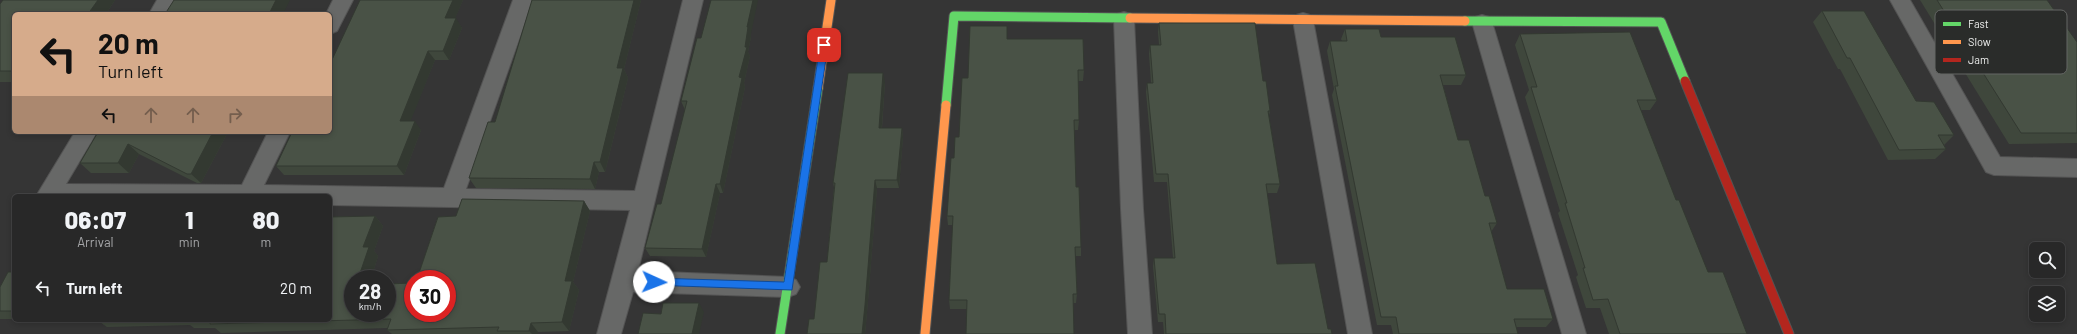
<!DOCTYPE html>
<html lang="en">
<head>
<meta charset="utf-8">
<style>
	body { margin:0; font-family:Barlow,sans-serif; background:#303030; color:#f1f3f6; height:100vh; display:flex; flex-direction:column; font-size:15px; white-space:nowrap }
	* { box-sizing:border-box; margin:0 }
	p { font-size:13px; color:#a5a6a8 }
	.icon { flex:none; width:22px; height:22px; fill:none; stroke:currentColor; stroke-width:2; stroke-linecap:round; stroke-linejoin:round }
	.map { position:relative; flex:1; overflow:hidden }
	.drawer { position:absolute; left:12px; top:194px; width:320px; height:128px; display:flex; flex-direction:column; background:#282828; border-radius:6px; box-shadow:0 2px 6px #0003,0 0 0 1px #444445 }
	.drawer>* { flex:none }
	.banner { position:absolute; left:12px; top:12px; width:320px; height:122px; border-radius:6px; box-shadow:0 2px 6px #0003,0 0 0 1px #444445; background:#d6ab8b; color:#111; overflow:hidden }
	.fabs { position:absolute; left:2029px; top:242px; display:grid; gap:8px }
	.fabs a { display:grid; place-items:center; width:36px; height:36px; border-radius:6px; background:#282828; box-shadow:0 2px 6px #0003,0 0 0 1px #444445; font-size:20px }
	.speed { position:absolute; left:344px; top:270px; display:flex; gap:8px; font-size:20px; font-weight:700; text-align:center }
	.speed>* { display:grid; place-content:center; width:52px; height:52px; border-radius:50%; background:#282828; box-shadow:0 2px 6px #0003,0 0 0 1px #444445; line-height:1 }
	.speed small { font-size:10px; font-weight:400 }
	.speed .limit { border:6px solid #d22; background:#fff; color:#111 }
	.pin { position:absolute; display:grid; place-items:center; width:34px; height:34px; color:#fff; margin:-17px; border-radius:8px; box-shadow:0 2px 6px #0006 }
	.me { position:absolute; width:44px; margin:-22px; rotate:92deg; stroke-linejoin:round; filter:drop-shadow(0 0 3px #0008) }
	.turn { display:flex; align-items:center; gap:14px; height:84px; padding:0 20px; font-size:18px }
	.turn .icon { width:52px; height:52px; stroke-width:2.5 }
	.turn b { display:block; font-size:28px; line-height:34px }
	.lanes { display:flex; align-items:center; height:38px; padding:0 20px; background:#0003; justify-content:center; gap:20px; direction:ltr }
	.lanes .off { opacity:.35 }
	.eta { display:flex; justify-content:space-evenly; align-items:center; height:68px; text-align:center }
	.eta b { font-size:24px; font-weight:800; line-height:28px }
	ul { padding:0; list-style:none }
	li { display:flex; align-items:center; gap:12px; height:52px; padding:0 20px }
	li div { flex:1 }
	li b { display:block; font-size:15px }
	li em { font-style:normal }
	.map>svg:first-child { display:block }
	.lines { fill:none; stroke-linecap:round; stroke-linejoin:round }
	.street-casing { stroke:#535353; stroke-width:2 }
	.fast-casing { stroke:#535353; stroke-width:11 }
	.slow-casing { stroke:#535353; stroke-width:11 }
	.jam-casing { stroke:#535353; stroke-width:11 }
	.street { fill:#676867; fill-rule:evenodd }
	.fast { stroke:#63d668; stroke-width:9 }
	.slow { stroke:#ff974d; stroke-width:9 }
	.jam { stroke:#b3261e; stroke-width:9 }
	.wall { fill:#3f473c }
	.shaded-wall { fill:#333931 }
	.building { fill:#495246; stroke:#333931 }
	.route { fill:#1a73e8; stroke:#114b97 }
	.key { fill:#2a2c2a; stroke:#646664; stroke-width:1 }
	.key-label { font-size:11px; fill:#edeeed }
</style>
</head>
<body>
<div class="map">
<svg width="2077" height="334" viewBox="0 0 2077 334">
	<rect width="100%" height="100%" fill="#353535"/>
	<g class="lines">
		<defs>
			<g id="street">
				<path d="M157,0H177L169,14H149Z"/>
				<path d="M333,0H353L337,31L330,34V14H326Z"/>
				<path d="M513,0H533L466,189L635,191L683,0H703L638,271L788,277L796,280L800,287L796,294L788,297L633,292L621,334H597L630,210L330,205V196H39L38,193L75,132H97L66,184L242,185L268,132H290L264,185L444,188Z"/>
				<path d="M1890,0H1910L2000,157L2077,159V177L1994,175L1986,172Z"/>
				<path d="M1124,12L1131,14L1134,19L1143,209L1152,334H1128L1121,209L1114,19L1117,14Z"/>
				<path d="M1303,13L1310,15L1313,20L1372,334H1348L1293,20L1296,15Z"/>
				<path d="M1482,15L1489,17L1492,22L1586,334H1562L1472,22L1475,17Z"/>
			</g>
			<g id="fast">
				<path d="M1465,21L1661,22L1685,81"/>
				<path d="M946,105L954,16L1130,18"/>
				<path d="M780,334L818,88"/>
			</g>
			<g id="slow">
				<path d="M1130,18L1465,21"/>
				<path d="M818,88L831,0"/>
				<path d="M925,334L946,105"/>
			</g>
			<path id="jam" d="M1685,81L1789,334"/>
		</defs>
		<use href="#street" class="street-casing"/>
		<use href="#fast" class="fast-casing"/>
		<use href="#slow" class="slow-casing"/>
		<use href="#jam" class="jam-casing"/>
		<use href="#street" class="street"/>
		<use href="#fast" class="fast"/>
		<use href="#slow" class="slow"/>
		<use href="#jam" class="jam"/>
	</g>
	<g class="wall">
		<path d="M3,0H115L106,14H14V82H0V4Z"/>
		<path d="M360,0H463L455,18L462,28L449,60H435L410,121L421,130L404,175H284L276,166L330,132Z"/>
		<path d="M532,0H641L624,69L628,78L610,152L605,172H599L595,189L476,188L469,178L495,122Z"/>
		<path d="M1920,0H2047L2077,42V143L2009,144Z"/>
		<path d="M1822,11L1916,101L1954,135L1944,145L1946,149L1935,159L1888,160L1840,69H1838L1813,22Z"/>
		<path d="M1159,23L1263,81L1270,111L1269,116L1280,184L1277,193H1267L1277,264L1332,334H1164L1163,322H1158L1153,266L1154,258H1173L1167,182H1154L1146,92L1147,83H1151L1149,54L1150,45H1159L1158,32Z"/>
		<path d="M1345,29L1381,37L1466,75L1461,85H1443L1458,140L1485,196L1497,223L1491,232L1507,289L1553,319L1546,327H1516L1518,334H1393L1391,325H1377L1332,95L1334,89L1327,51L1330,41H1342L1341,39Z"/>
		<path d="M751,34V37L748,52L750,56L744,83L745,87L723,193H720L706,257L650,256L645,248L661,204L685,110L681,101L701,38Z"/>
		<path d="M1520,34L1657,100L1650,110H1641L1676,200L1708,272L1747,334H1609L1600,308H1586L1576,277L1578,275L1558,213L1560,211L1525,97L1529,90L1515,45Z"/>
		<path d="M1008,39L1084,70L1083,81H1078L1079,120L1078,130H1074L1076,187L1081,247V256H1075L1077,294L1076,303L967,309H950L949,300L953,225H948L947,216L954,158L959,137Z"/>
		<path d="M885,82L882,128H902L903,137L899,188H877L867,313L865,334H807L814,319L827,262L834,187L833,183Z"/>
		<path d="M98,132H228L201,183H197L139,154L129,173H91L80,163Z"/>
		<path d="M462,199L584,201L590,211L573,282L579,290L569,331L538,332V334H392L387,330L388,328L221,333L215,328H194L190,325L107,327L97,320H330V217L375,216L383,226L374,251L378,256L371,279H353V313H387V284L413,283V313H447V279H417L438,217L456,216Z"/>
		<path d="M14,272V319H0V287Z"/>
	</g>
	<g class="shaded-wall">
		<path d="M98,0H115L106,14H88Z"/>
		<path d="M276,0H290L283,14H269Z"/>
		<path d="M453,0H463L451,28L445,18Z"/>
		<path d="M634,0H641L624,69L628,78L605,172L600,162L617,68Z"/>
		<path d="M753,0H758L751,34V37L748,52L750,56L744,83L745,87L723,193L720,184L745,47L747,27Z"/>
		<path d="M456,18L462,28L449,60L443,51Z"/>
		<path d="M428,51L435,60L407,130L400,121Z"/>
		<path d="M883,73L885,82L881,137L879,128Z"/>
		<path d="M415,121L421,130L404,175L397,166Z"/>
		<path d="M902,128L903,137L899,188L897,180Z"/>
		<path d="M213,132H228L201,183L191,174Z"/>
		<path d="M128,144L139,154L129,173L118,163Z"/>
		<path d="M594,162L599,172L595,189L590,179Z"/>
		<path d="M875,180L877,188L867,313L865,334H862Z"/>
		<path d="M716,184L720,193L706,257L702,249Z"/>
		<path d="M584,201L590,211L573,282L579,290L569,331L562,322L565,281Z"/>
		<path d="M375,216L383,226L374,251L378,256L371,279H358L363,247Z"/>
		<path d="M699,303L704,312L699,334H692Z"/>
		<path d="M531,323L538,332V334H532L529,331Z"/>
	</g>
	<g class="building">
		<path d="M3,0H98L88,14H14V71H0V4Z"/>
		<path d="M174,0H276L269,14H165Z"/>
		<path d="M360,0H453L445,18H456L443,51H428L400,121H415L397,166H276L292,132H330V64Z"/>
		<path d="M532,0H634L617,68H623L600,162H594L590,179L469,178L488,122H495Z"/>
		<path d="M711,0H753L747,27H748L745,47H747L739,77L742,78L720,184H716L702,249L645,248L657,204H661L687,101H681L697,38H701Z"/>
		<path d="M1937,0H2047L2077,42V133H2021Z"/>
		<path d="M1822,11H1864L1916,101L1934,102L1954,135H1938L1946,149L1899,150L1850,58H1847Z"/>
		<path d="M1159,23H1255L1263,81H1266L1270,111H1268L1280,184H1266L1277,264L1315,263L1328,329H1331L1332,334H1166L1165,314H1159L1154,258H1175L1168,174H1156L1147,83H1153L1150,45H1161Z"/>
		<path d="M970,26H1007V39H1083L1084,70H1078L1079,120H1074L1076,187H1079L1081,247H1075L1077,294H1073L1074,334H966L967,300H949L953,216H947L951,158H954L955,137H959L962,78H968Z"/>
		<path d="M1345,29H1379L1381,37H1455L1466,75H1440L1458,140H1469L1485,196H1489L1497,223H1489L1507,289H1544L1553,319H1514L1518,334H1399L1396,317H1381L1335,86H1338L1330,41H1347Z"/>
		<path d="M1630,32L1657,100H1637L1676,200H1679L1708,272H1723L1747,334H1620L1608,299L1593,300L1583,268H1585L1565,203H1567L1531,87H1537L1520,34Z"/>
		<path d="M848,73H883L879,128H902L897,180H875L865,305L862,334H807L809,319H814L820,262H827L835,183H833Z"/>
		<path d="M98,132H213L191,174H187L128,144L118,163H80Z"/>
		<path d="M462,199L584,201L565,281H572L562,322L531,323L529,331H497L499,327L387,330L391,319L210,324L211,320H330V217L375,216L363,247H369L358,279H353V313H387V284L413,283V313H447V279H417L438,217L456,216Z"/>
		<path d="M8,272H14V311H0V287Z"/>
		<path d="M663,303H699L692,334H638L643,313L661,314Z"/>
	</g>
	<path class="route" d="M824,42L828,45L792,290L650,285V279L654,278L784,282L820,45Z"/>
	<rect x="1935" y="10" width="132" height="64" rx="6" class="key"/>
	<rect x="1943" y="22" width="18" height="4" fill="#63d668"/>
	<rect x="1943" y="40" width="18" height="4" fill="#ff974d"/>
	<rect x="1943" y="58" width="18" height="4" fill="#b3261e"/>
	<g class="key-label">
		<text x="1968" y="28">Fast</text>
		<text x="1968" y="46">Slow</text>
		<text x="1968" y="64">Jam</text>
	</g>
</svg>
<div class="fabs">
<a><svg class="icon" aria-label="search" viewBox="0 0 24 24"><circle cx="10" cy="10" r="6"/><path d="M15 15l6 6"/></svg></a>
<a><svg class="icon" aria-label="layers" viewBox="0 0 24 24"><path d="M12 4l9 5-9 5-9-5zM3 14l9 5 9-5"/></svg></a>
</div>
<div class="speed"><div>28<small>km/h</small></div><div class="limit">30</div></div>
<div class="pin" style="left:824px;top:45px;background:#d93025"><svg class="icon" aria-label="arrive" viewBox="0 0 24 24"><path d="M6 21V4h12l-3 4 3 4H6"/></svg></div>
<svg class="me" style="left:654px;top:282px" viewBox="-20 -20 40 40"><circle r="19" fill="#fff"/><path d="M0-13L10 11 0 6-10 11z" fill="#1a73e8"/></svg>
<div class="banner">
<div class="turn"><svg class="icon" aria-label="left" viewBox="0 0 24 24"><path d="M17 20v-9H6M10 6l-5 5 5 5"/></svg><div><b>20 m</b>Turn left</div></div>
<div class="lanes"><svg class="icon" aria-label="left" viewBox="0 0 24 24"><path d="M17 20v-9H6M10 6l-5 5 5 5"/></svg><svg class="icon off" aria-label="ahead" viewBox="0 0 24 24"><path d="M12 20V5M6 11l6-6 6 6"/></svg><svg class="icon off" aria-label="ahead" viewBox="0 0 24 24"><path d="M12 20V5M6 11l6-6 6 6"/></svg><svg class="icon off" aria-label="right" viewBox="0 0 24 24"><path d="M7 20v-9h11M14 6l5 5-5 5"/></svg></div>
</div>
<section class="drawer">
<div class="eta">
<div><b>06:07</b><p>Arrival</p></div>
<div><b>1</b><p>min</p></div>
<div><b>80</b><p>m</p></div>
</div>
<ul>
<li><svg class="icon" aria-label="left" viewBox="0 0 24 24"><path d="M17 20v-9H6M10 6l-5 5 5 5"/></svg><div><b>Turn left</b></div><em>20 m</em></li>
</ul>
</section>
</div>
</body>
</html>
